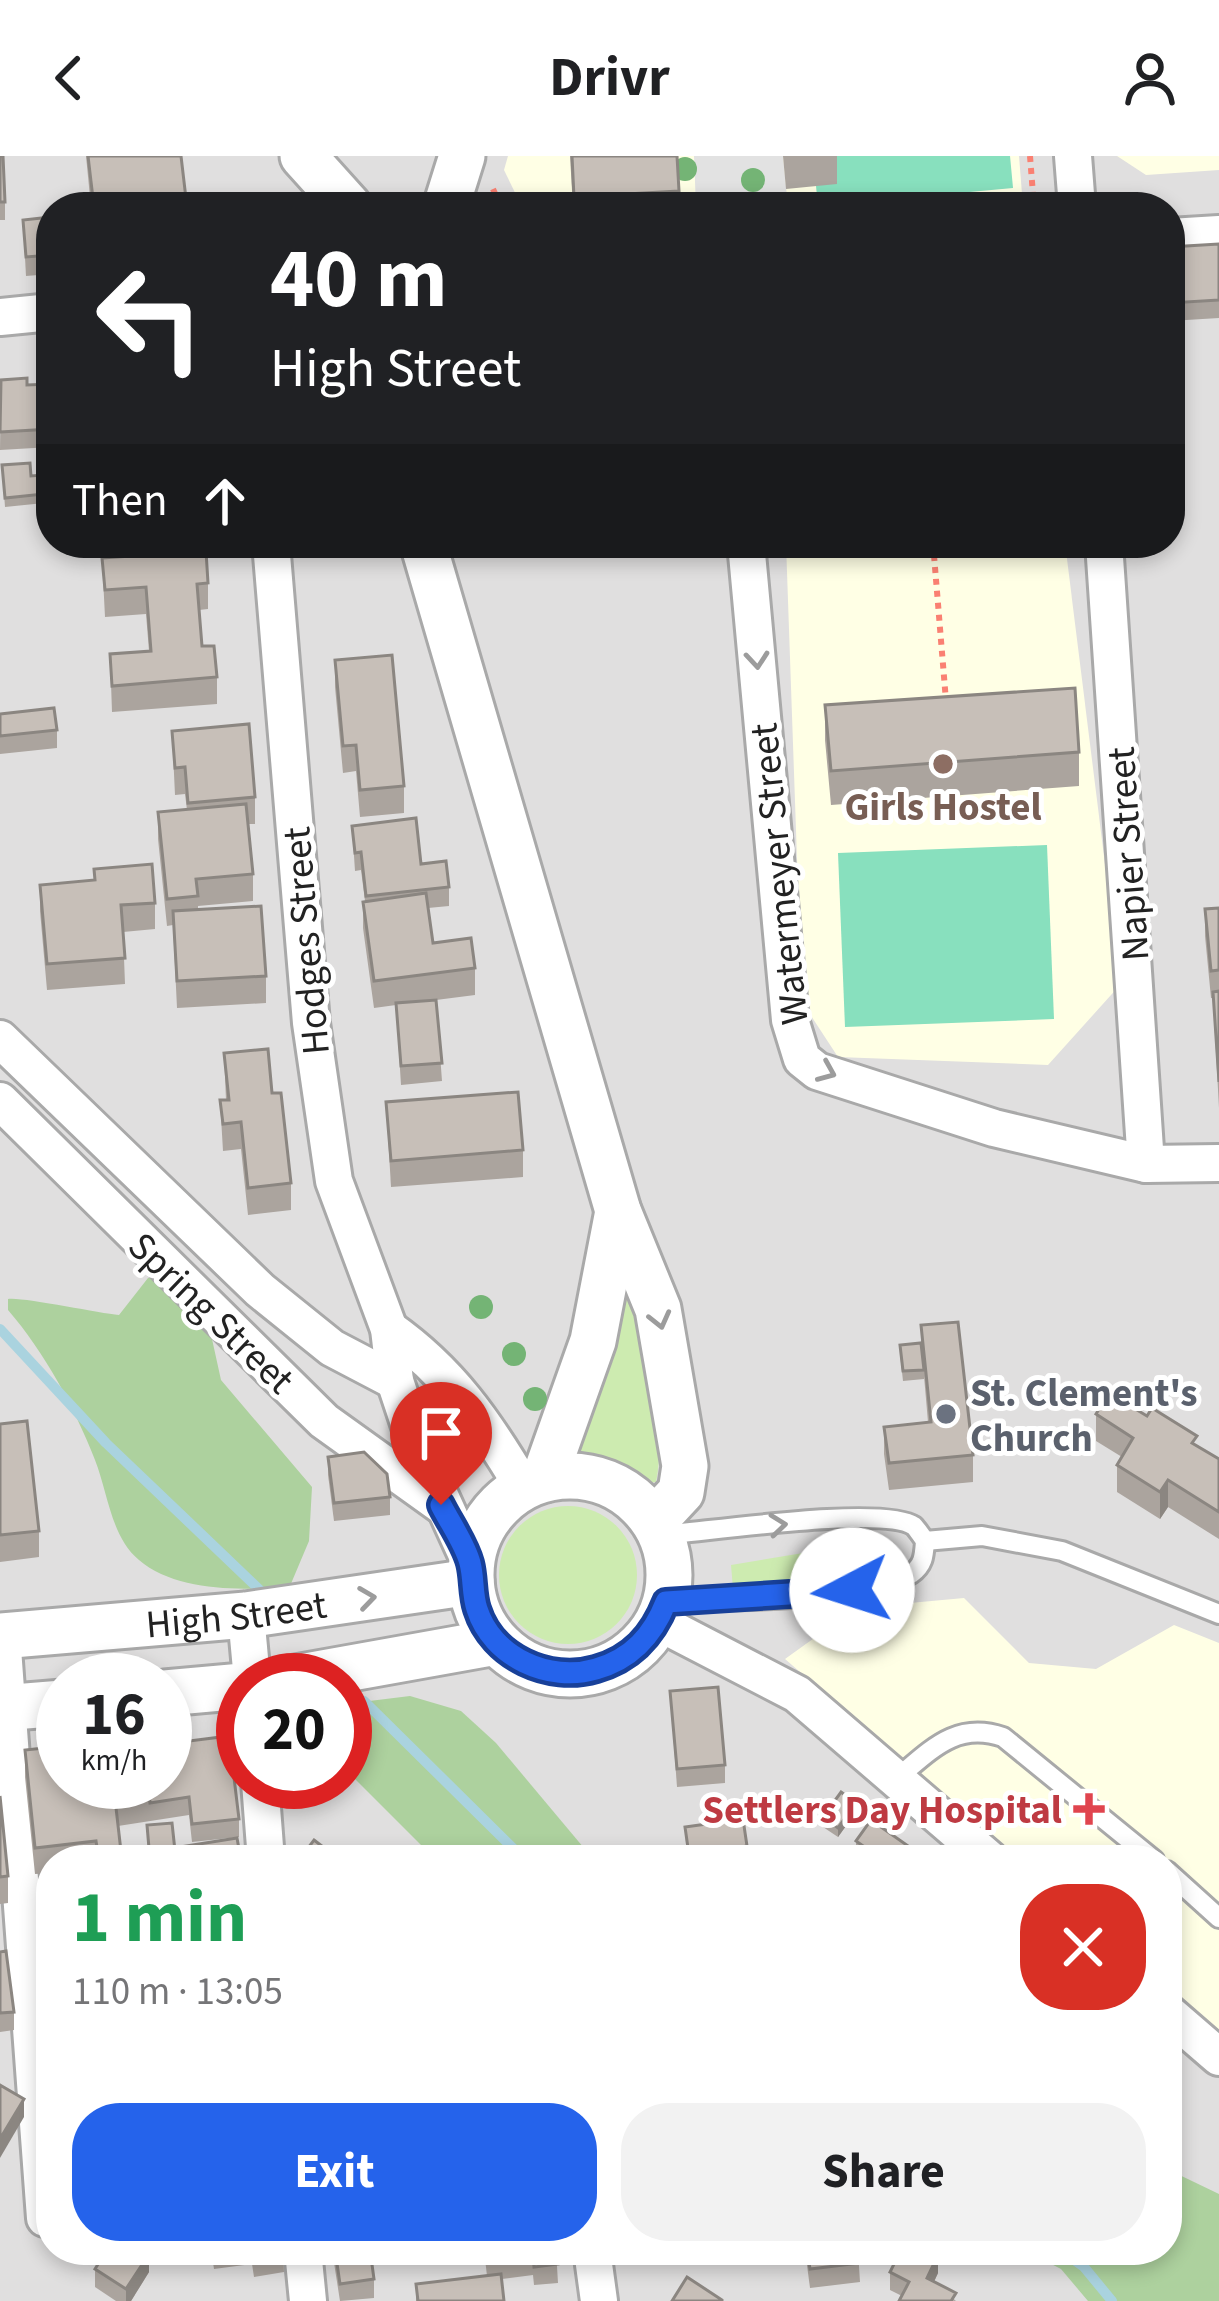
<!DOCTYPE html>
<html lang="en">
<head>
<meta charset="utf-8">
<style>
	body { margin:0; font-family:"Source Sans 3",sans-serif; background:#f2f2f2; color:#202124; height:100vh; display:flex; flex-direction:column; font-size:45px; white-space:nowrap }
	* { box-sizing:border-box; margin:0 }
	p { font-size:39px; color:#757577 }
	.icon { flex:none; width:66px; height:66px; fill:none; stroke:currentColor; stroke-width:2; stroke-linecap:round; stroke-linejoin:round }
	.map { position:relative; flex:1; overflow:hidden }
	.details { position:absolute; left:36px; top:1689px; width:1146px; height:420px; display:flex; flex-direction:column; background:#fff; border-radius:48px; box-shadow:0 6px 18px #0003 }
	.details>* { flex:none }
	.guide { position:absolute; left:36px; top:36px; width:1149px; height:366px; border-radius:48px; box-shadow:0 6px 18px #0003; background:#202124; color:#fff; overflow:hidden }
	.speed { position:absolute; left:36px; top:1497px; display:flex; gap:24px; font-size:60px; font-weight:700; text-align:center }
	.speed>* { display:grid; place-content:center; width:156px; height:156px; border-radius:50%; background:#fff; box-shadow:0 6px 18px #0003; line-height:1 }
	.speed small { font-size:30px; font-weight:400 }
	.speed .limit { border:18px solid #d22; background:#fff; color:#111 }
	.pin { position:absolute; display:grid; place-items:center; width:102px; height:102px; color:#fff; margin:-123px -51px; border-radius:50% 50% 50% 0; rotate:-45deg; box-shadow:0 0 12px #0007 }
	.pin .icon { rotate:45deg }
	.me { position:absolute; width:132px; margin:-66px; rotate:265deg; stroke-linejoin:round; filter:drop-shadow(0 0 9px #0008) }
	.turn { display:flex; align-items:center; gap:42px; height:252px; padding:0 36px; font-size:54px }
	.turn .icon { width:156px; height:156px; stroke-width:2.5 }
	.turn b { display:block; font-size:84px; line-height:102px }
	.then { display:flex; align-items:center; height:114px; padding:0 36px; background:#0003; gap:24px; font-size:45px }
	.round { display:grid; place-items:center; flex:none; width:126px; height:126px; border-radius:48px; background:#f2f2f2 }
	.head { display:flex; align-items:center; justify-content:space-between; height:204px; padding:0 36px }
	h1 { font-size:72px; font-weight:700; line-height:90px; color:#1e9e55 }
	.primary-button { display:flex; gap:24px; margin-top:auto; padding:24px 36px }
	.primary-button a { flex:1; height:138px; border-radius:48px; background:#2563eb; color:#fff; font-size:48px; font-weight:700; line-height:138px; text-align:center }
	.primary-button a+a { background:#f2f2f2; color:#202124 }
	header { display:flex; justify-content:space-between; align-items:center; height:156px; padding:0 36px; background:#fff; font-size:54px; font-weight:700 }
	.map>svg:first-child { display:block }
	.residential { fill:#e0dfdf; fill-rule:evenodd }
	.education { fill:#ffffe5 }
	.grass { fill:#cdebb0 }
	.forest { fill:#add19e }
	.pitch { fill:#88e0be }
	.parking { fill:#e2e2e2 }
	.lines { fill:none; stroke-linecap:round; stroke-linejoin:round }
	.stream { stroke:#aad3df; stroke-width:10 }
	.service-casing { stroke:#a9a9a9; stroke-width:24 }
	.minor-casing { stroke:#a9a9a9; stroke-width:42 }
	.tertiary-casing { stroke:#a9a9a9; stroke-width:51 }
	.path { stroke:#fa8072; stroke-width:6; stroke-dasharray:6 6; stroke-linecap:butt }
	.service { stroke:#fff; stroke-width:18 }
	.minor { stroke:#fff; stroke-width:36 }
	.tertiary { stroke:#fff; stroke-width:45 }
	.tree { fill:#74b475 }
	.wall { fill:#aba49e }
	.shaded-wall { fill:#8b8681 }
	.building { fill:#c7bfb8; stroke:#8b8681; stroke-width:3 }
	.oneway { stroke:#9c9c9c }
	.route-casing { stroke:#184099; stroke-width:30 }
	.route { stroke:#2563eb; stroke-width:21 }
	.education-dot { fill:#8d6e63; stroke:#fff; stroke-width:4.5 }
	.worship-dot { fill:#6b7280; stroke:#fff; stroke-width:4.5 }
	.health-dot { fill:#e0444e; stroke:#fff; stroke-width:4.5 }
	.labels { text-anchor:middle; stroke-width:10; stroke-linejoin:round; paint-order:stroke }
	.education-label { font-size:39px; font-weight:bold; fill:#785e54; stroke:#fff }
	.street-label { font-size:39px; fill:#222; stroke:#fff }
	.worship-label { font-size:39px; font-weight:bold; fill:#5b616d; stroke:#fff; text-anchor:start }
	.health-label { font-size:39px; font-weight:bold; fill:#be3a42; stroke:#fff; text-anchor:end }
</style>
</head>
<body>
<header><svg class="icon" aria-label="back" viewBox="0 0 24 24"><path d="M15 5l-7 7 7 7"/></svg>Drivr<svg class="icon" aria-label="person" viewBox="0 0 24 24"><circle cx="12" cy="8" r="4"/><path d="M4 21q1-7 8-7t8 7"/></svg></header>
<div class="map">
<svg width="1219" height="2145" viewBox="0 0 1219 2145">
	<rect width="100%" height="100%" fill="#f2efe9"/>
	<path class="residential" d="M0,0H1219V2145H0ZM51,51H1170V387H51ZM63,1524H165V1626H63ZM243,1524H345V1626H243ZM51,1704H1167V2094H51Z"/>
	<g class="education">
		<path d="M508,0H1019L1022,38L881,51H522L504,14Z"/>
		<path d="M1117,0H1219V14L1146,19Z"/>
		<path d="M786,387H1065L1120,829L1048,909L838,901L802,846Z"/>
		<path d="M964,1442L1029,1507L1096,1513L1174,1469L1219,1487V1879L1167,1835V1704H1018L785,1503L856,1452Z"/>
	</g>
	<g class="grass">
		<path d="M630,1129C641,1182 669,1273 656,1326L649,1327L625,1311L578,1294C601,1239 618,1190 625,1131Z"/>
		<circle cx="568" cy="1419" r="69"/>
		<path d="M870,1386H891L901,1397L877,1411L733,1433L731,1409Z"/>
	</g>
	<g class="forest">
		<path d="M148,1122H162L212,1183L221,1224L312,1331L309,1385L290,1430C245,1435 176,1436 139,1404C111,1381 108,1337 95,1304C74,1251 45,1197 8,1154V1143C18,1140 99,1157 119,1159Z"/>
		<path d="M410,1540L461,1555L496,1587L594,1704H436L345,1613V1548Z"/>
		<path d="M1167,2013L1219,2038V2145H1088L1061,2113L1024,2094H1167Z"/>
	</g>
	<g class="pitch">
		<path d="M834,0H1010L1013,32L818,50L816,30Z"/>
		<path d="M1047,689L1054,863L845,871L838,697Z"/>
	</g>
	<path class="parking" d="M694,0H783L788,51H696Z"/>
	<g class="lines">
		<g class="stream">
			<path d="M0,1173L106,1287L263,1437"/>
			<path d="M364,1545L525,1704"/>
			<path d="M1060,2094L1084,2111L1112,2145"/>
		</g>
		<defs>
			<g id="service">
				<path d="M661,1379C705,1376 883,1349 914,1370C916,1372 924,1383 925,1385C924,1399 924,1409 911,1418C864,1448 725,1443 666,1446"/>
				<path d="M925,1385L982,1380L1062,1395L1219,1458"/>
				<path d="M896,1623C931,1594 956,1565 1003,1581L1154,1704"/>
				<path d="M1167,1715L1219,1762"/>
			</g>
			<g id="minor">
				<path d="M1073,0L1077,51"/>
				<path d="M1170,81L1219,78"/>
				<path d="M0,161L51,156"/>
				<path d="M271,387L311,867L334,1025L389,1173L395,1225L415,1285L471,1408"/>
				<path d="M746,387L790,864L802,903L817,915L994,972L1146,1008L1219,1007"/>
				<path d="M1104,387L1146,1008"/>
				<path d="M0,883L260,1134L332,1192L395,1225"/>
				<path d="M0,945L324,1265L441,1349"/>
				<path d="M389,1173C450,1216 485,1267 523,1331"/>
				<path d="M246,1459L252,1524"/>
				<path d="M658,1466L797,1538L990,1704"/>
				<path d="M2,1479L45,2062"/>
				<path d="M260,1626L266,1704"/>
				<path d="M1167,1856L1219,1901"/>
				<path d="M303,2094L308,2145"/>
				<path d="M592,2094L599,2145"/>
			</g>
			<g id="tertiary">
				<path d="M303,0L349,51"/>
				<path d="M446,51L462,0"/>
				<path d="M423,387L618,1055L658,1153L685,1310L681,1336L654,1365"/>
				<circle cx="570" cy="1419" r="99"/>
				<path d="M544,1323L593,1185L618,1055"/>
				<path id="s1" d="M0,1480L246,1459L471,1426"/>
				<path d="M284,1524L496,1486"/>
				<path d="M165,1537L243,1530"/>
				<path d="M0,1552L63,1547"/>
			</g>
		</defs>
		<use href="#service" class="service-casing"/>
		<use href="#minor" class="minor-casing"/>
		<use href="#tertiary" class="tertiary-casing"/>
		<g class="path">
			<path d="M1030,0L1034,51"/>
			<path d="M493,33L501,51"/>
			<path d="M980,51L1033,45"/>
			<path d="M933,387L946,545"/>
		</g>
		<use href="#service" class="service"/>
		<use href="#minor" class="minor"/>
		<use href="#tertiary" class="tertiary"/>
	</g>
	<g class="tree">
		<circle cx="685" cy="13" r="12"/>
		<circle cx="753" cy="24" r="12"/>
		<circle cx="481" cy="1151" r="12"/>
		<circle cx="514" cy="1198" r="12"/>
		<circle cx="535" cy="1243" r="12"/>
	</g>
	<g class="wall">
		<path d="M0,0L5,46V64H0Z"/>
		<path d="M86,0H181L187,51H91Z"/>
		<path d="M570,0H677L679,51H573Z"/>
		<path d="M783,0H837V28L786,33Z"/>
		<path d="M51,61V118L26,120L23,64Z"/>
		<path d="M1219,88V162L1170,165V91Z"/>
		<path d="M1,224L27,229L51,228V291L0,294Z"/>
		<path d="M2,309L31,320L43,319L44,347L5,351Z"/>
		<path d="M155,387H206L155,391Z"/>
		<path d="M102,402L208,427V453L199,454L202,490L217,521V548L112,556L110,498L149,495L146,458L105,461Z"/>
		<path d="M335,504L404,630V657L360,661L356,615L343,617L335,531Z"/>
		<path d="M825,549L1079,596V630L831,649L825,584Z"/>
		<path d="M0,558L57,574V592L0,598Z"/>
		<path d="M172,575L255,641V668H248L253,718V745L198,750V754L266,820V847L177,852L173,769L167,770L158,683V656L187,654L185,638L175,639Z"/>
		<path d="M352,670L421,708L449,731V750L428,752L433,787L475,812V839L436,844L442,925L401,929L396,849L374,852L363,772V746L365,745L361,714L355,715Z"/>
		<path d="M40,729L155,747V773L123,776L125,828L47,834L40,755Z"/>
		<path d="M1219,752V952L1213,842H1211L1205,780V753Z"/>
		<path d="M224,897L272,937L291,1027V1054L248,1059L241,993L223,995L220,944H226Z"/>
		<path d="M386,946L523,994V1021L391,1031Z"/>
		<path d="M921,1169L973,1299V1326L889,1334L884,1298V1271L928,1266L924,1220V1223L903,1225L900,1198V1189L921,1187Z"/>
		<path d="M1096,1258L1197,1289L1219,1303V1383L1168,1351L1160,1363L1117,1336V1309L1122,1301L1096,1285Z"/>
		<path d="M0,1268L39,1375V1401L0,1406Z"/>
		<path d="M328,1301L390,1341V1359L334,1365L328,1319Z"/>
		<path d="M670,1535L725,1609V1627L677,1631Z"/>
		<path d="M25,1594L165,1626L239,1663V1681L192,1686L189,1659L118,1670L122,1704H51V1717L35,1718L25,1621Z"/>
		<path d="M0,1640L8,1720V1747L0,1748Z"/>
		<path d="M856,1656L838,1681L823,1671V1661Z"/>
		<path d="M685,1671L747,1690V1704H687Z"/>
		<path d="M856,1685L911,1701L909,1704H870L856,1694Z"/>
		<path d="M0,1796L14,1856V1874L0,1876Z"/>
		<path d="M211,2094H283L284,2116L254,2121L252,2108L214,2113Z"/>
		<path d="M332,2094H370L374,2123V2142L340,2145Z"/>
		<path d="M484,2094H556L558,2127L534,2129L533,2119L502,2123L504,2145H416V2128L487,2120Z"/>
		<path d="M805,2094H858L860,2126L810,2132Z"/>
		<path d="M95,2113L149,2116L131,2145H116L95,2131Z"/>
		<path d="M890,2116L938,2117L934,2126L956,2145L902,2140L890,2134Z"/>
	</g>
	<g class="shaded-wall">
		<path d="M1168,1324V1351L1160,1363V1336Z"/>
		<path d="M856,1647V1656L838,1681V1672Z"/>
		<path d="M24,1943V1961L0,2002V1983Z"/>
		<path d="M149,2098V2116L131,2145H126V2133Z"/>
		<path d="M938,2099V2117L927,2140V2122Z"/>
	</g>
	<g class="building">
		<path d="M0,0H3L5,46H0Z"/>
		<path d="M88,0H181L187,51H94Z"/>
		<path d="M572,0H677L679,35L574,41Z"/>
		<path d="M51,61V99L26,101L23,64Z"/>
		<path d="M1219,88V144L1170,147V91Z"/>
		<path d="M27,222V229L51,228V273L0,276L1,224Z"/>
		<path d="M30,307L31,320L43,319L44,338L5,342L2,309Z"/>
		<path d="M206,395L208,427L197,428L202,490H214L217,521L112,530L110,498L151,495L146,431L105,434L102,402Z"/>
		<path d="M392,499L404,630L360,634L356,589L343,590L335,504Z"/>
		<path d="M1075,532L1079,596L831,615L825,549Z"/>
		<path d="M54,552L57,574L0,580V558Z"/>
		<path d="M249,568L255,641L188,647L185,611L175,612L172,575Z"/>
		<path d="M246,648L253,718L196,723L198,740L167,743L158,656Z"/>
		<path d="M416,662L421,708L446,705L449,731L366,740L361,696L355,697L352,670Z"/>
		<path d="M152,708L155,747L121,749L125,802L47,808L40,729L95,724L94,713Z"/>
		<path d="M426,737L433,787L471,782L475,812L374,825L363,746Z"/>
		<path d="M261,750L266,820L177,825L173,755Z"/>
		<path d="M1219,752V814L1211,815L1205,753Z"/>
		<path d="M1219,835V926L1213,836Z"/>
		<path d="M436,844L442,907L401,910L396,847Z"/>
		<path d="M268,893L272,937H281L291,1027L248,1032L241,966L223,968L220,944H229L224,897Z"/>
		<path d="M518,936L523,994L391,1005L386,946Z"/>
		<path d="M958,1166L973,1299L889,1307L884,1271L931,1266L921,1169Z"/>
		<path d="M921,1187L924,1214L903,1215L900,1189Z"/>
		<path d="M1109,1237L1147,1260L1152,1252L1197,1280L1192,1287L1219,1303V1356L1168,1324L1160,1336L1117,1309L1133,1282L1096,1258Z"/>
		<path d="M27,1265L39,1375L0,1379V1268Z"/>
		<path d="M364,1296L387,1318L390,1341L334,1347L328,1301Z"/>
		<path d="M718,1531L725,1609L677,1613L670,1535Z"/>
		<path d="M229,1580L239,1663L192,1668L189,1641L150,1647L148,1626H165V1588Z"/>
		<path d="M63,1590V1626H148L150,1638L115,1643L122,1704H99L96,1685L35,1692L25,1594Z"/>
		<path d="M841,1636L856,1647L838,1672L823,1661Z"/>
		<path d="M0,1640L8,1720L0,1721Z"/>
		<path d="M743,1663L747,1690L689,1699L685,1671Z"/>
		<path d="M871,1664L911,1692L902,1704H883L856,1685Z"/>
		<path d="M172,1667L176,1704H150L147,1669Z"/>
		<path d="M237,1682L241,1704H182L180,1691Z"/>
		<path d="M314,1684L340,1704H299Z"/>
		<path d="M6,1795L14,1856L0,1857V1796Z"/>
		<path d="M0,1929L24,1943L0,1983Z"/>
		<path d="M107,2094H143L149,2098L126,2133L95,2113Z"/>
		<path d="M252,2094H283L284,2098L254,2102Z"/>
		<path d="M335,2094H370L374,2123L340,2128Z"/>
		<path d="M486,2094H556L558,2108L534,2111L533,2101L487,2106Z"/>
		<path d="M807,2094H858L860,2107L810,2113Z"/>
		<path d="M901,2094H929L938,2099L927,2122L956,2137L951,2145H899L909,2126L890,2116Z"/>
		<path d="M501,2118L504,2145H418L416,2128Z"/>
		<path d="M687,2121L722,2144V2145H672Z"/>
	</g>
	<defs><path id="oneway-chevron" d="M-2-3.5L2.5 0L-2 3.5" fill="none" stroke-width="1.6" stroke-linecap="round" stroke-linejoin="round" transform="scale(3)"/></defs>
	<g class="oneway">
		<use href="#oneway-chevron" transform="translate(757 504) rotate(85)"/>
		<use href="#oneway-chevron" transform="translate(827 916) rotate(23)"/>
		<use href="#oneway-chevron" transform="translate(660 1164) rotate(76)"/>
		<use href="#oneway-chevron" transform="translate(778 1369) rotate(-6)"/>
		<use href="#oneway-chevron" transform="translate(367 1442) rotate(-8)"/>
	</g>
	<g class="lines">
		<defs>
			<path id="route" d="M441,1349C450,1367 465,1388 470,1407C474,1422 472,1438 477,1453C492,1501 549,1527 596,1513C632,1503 653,1479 666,1446L852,1434"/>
		</defs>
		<use href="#route" class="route-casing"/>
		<use href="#route" class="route"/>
	</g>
	<circle class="education-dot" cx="943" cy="608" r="12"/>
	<circle class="worship-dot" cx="946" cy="1258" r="12"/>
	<path class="health-dot" d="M1083 1635h12v12h12v12h-12v12h-12v-12h-12v-12h12z"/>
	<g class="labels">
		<g class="education-label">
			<text x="943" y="664">Girls Hostel</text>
		</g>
		<g class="street-label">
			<text transform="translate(1127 698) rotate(-94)" y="14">Napier Street</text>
			<text transform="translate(778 718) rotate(-96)" y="14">Watermeyer Street</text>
			<text transform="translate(305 785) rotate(-95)" y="14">Hodges Street</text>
			<text transform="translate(212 1156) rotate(44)" y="14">Spring Street</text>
			<text dy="14" stroke="none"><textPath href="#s1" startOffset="237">High Street</textPath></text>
		</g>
		<g class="worship-label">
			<text x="970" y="1250">St. Clement's<tspan x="970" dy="45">Church</tspan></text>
		</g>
		<g class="health-label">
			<text x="1062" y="1667">Settlers Day Hospital</text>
		</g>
	</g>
</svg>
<div class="speed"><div>16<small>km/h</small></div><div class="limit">20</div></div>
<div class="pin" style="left:441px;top:1349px;background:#d93025"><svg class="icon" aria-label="arrive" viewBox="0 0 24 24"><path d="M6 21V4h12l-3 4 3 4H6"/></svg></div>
<svg class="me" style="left:852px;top:1434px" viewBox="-20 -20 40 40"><circle r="19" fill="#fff"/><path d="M0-13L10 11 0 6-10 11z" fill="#2563eb"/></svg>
<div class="guide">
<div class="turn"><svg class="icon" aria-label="left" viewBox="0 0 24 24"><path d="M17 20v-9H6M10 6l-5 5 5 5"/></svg><div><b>40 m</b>High Street</div></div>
<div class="then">Then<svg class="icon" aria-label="ahead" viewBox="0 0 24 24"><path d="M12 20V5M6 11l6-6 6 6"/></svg></div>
</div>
<section class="details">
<div class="head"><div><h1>1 min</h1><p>110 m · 13:05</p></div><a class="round" style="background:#d93025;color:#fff"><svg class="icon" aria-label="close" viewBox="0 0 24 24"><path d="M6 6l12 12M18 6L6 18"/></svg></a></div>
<div class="primary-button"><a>Exit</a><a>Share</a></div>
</section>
</div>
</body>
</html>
